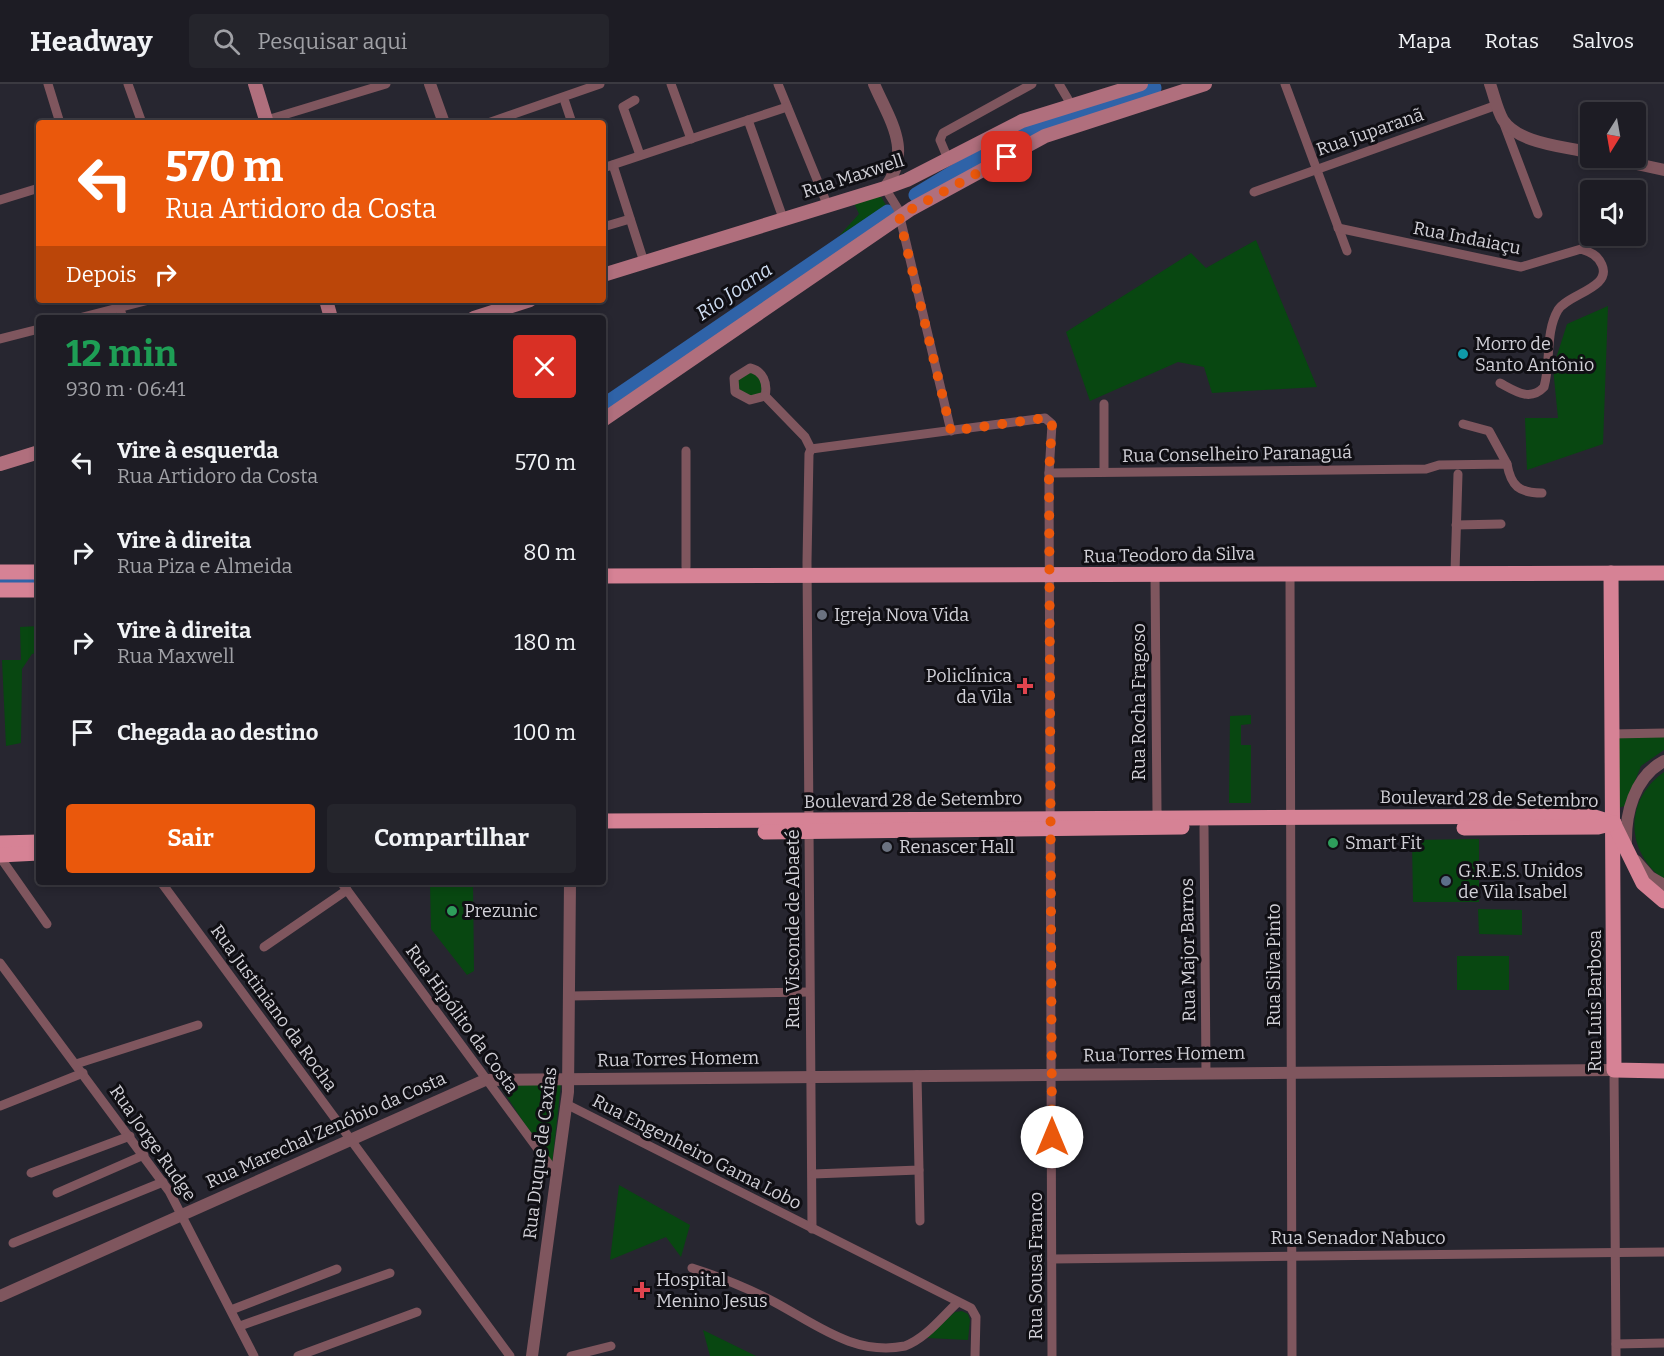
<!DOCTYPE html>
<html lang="pt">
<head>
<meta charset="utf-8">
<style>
	body { margin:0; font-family:Bitter,serif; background:#25252c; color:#f1f3f6; height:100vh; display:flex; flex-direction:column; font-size:22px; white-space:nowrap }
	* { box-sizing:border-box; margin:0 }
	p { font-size:20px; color:#a0a1a6 }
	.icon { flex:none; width:33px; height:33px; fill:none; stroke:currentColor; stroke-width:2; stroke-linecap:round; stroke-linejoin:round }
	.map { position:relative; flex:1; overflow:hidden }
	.panel { position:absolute; left:36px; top:231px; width:570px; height:570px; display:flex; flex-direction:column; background:#1d1c24; border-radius:6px; box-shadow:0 3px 9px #0003,0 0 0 2px #3b3a41 }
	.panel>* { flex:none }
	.banner { position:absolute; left:36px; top:36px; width:570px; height:183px; border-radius:6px; box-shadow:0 3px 9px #0003,0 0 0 2px #3b3a41; background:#ea580c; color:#fff; overflow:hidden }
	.needle { width:39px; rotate:191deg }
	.fabs { position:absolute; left:1580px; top:18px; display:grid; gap:12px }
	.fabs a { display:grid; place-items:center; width:66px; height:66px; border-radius:6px; background:#1d1c24; box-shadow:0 3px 9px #0003,0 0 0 2px #3b3a41; font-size:30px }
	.pin { position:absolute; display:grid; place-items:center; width:51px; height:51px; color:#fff; margin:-26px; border-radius:12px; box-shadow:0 3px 9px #0006 }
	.me { position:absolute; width:66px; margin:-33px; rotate:0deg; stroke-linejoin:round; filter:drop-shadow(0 0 4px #0008) }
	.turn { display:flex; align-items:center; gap:21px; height:126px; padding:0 30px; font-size:27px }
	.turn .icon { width:78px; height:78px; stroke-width:2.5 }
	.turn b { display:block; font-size:42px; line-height:51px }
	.then { display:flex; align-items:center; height:57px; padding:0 30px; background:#0003; gap:12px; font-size:22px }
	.round { display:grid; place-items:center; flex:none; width:63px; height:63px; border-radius:6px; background:#25252c }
	.head { display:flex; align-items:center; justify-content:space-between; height:102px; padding:0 30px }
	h1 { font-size:36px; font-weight:700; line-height:45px; color:#1e9e55 }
	.action { display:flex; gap:12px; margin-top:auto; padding:12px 30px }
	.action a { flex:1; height:69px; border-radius:6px; background:#ea580c; color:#fff; font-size:24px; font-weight:700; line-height:69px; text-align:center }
	.action a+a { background:#25252c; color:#f1f3f6 }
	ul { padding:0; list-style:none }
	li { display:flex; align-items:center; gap:18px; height:90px; padding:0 30px }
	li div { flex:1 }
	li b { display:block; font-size:22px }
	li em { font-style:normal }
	header { display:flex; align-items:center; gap:36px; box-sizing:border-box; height:84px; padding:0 30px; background:#1d1c24; border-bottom:2px solid #3b3a41 }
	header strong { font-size:28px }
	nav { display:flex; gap:33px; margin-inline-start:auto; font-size:21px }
	.search { width:420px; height:54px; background:#25252c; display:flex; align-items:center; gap:15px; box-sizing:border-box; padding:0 21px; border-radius:6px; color:#a0a1a6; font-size:22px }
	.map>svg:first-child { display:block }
	.green { fill:#084711 }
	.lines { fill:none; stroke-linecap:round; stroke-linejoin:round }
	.river { stroke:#2f63a8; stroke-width:15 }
	.minor { stroke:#7f565e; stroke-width:9 }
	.tertiary { stroke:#7f565e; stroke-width:12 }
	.secondary { stroke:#b06f7d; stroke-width:14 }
	.primary { stroke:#d68295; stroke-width:15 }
	.route { stroke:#ea580c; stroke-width:10; stroke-dasharray:0 18 }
	.culture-dot { fill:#0f9aa8; stroke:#100f14; stroke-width:2 }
	.worship-dot { fill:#6b7280; stroke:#100f14; stroke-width:2 }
	.health-dot { fill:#e0444e; stroke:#100f14; stroke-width:2 }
	.leisure-dot { fill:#2e9e5b; stroke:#100f14; stroke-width:2 }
	.service-dot { fill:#5c6f8a; stroke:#100f14; stroke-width:2 }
	.labels { text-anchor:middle; stroke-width:6; stroke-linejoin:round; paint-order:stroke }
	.street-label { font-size:18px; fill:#d1d0d7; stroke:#100f14 }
	.poi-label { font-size:18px; fill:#d1d0d7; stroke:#100f14; text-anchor:start }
	.water-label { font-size:20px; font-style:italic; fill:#cedcf0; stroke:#100f14 }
</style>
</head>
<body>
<header>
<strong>Headway</strong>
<div class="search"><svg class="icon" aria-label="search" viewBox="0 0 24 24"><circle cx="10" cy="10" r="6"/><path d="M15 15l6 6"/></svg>Pesquisar aqui</div>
<nav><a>Mapa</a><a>Rotas</a><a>Salvos</a></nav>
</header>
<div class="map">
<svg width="1664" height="1272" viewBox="0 0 1664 1272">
	<rect width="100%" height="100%" fill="#272630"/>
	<g class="green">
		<path d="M880,111L886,121L839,152L859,130L854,119Z"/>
		<path d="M1256,156L1317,303L1212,309L1204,283L1178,278L1090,317L1066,248L1191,169L1206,184Z"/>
		<path d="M1608,222L1603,360L1527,386L1525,334H1558L1553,284L1567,240Z"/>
		<path d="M748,287L761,294L762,311L756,313L738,310L736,298Z"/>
		<path d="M39,542V568L32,570L22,585L21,659L6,662L2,576H21L20,543Z"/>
		<path d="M1251,631V640L1241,641V661H1251V719H1229L1230,632Z"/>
		<path d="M1664,652V666L1641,682L1625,722L1618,724V654Z"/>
		<path d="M1664,688V796C1625,767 1624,716 1664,688Z"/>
		<path d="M1479,755V818H1413L1412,756Z"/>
		<path d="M430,798H473L474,887L467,891L431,845Z"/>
		<path d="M1478,825L1522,826V851L1479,850Z"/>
		<rect x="1457" y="872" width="52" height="34"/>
		<path d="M561,1000L552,1082L500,1002Z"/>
		<path d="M619,1101L690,1141L681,1173L666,1153L610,1176Z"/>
		<path d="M962,1227L968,1230L970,1236L968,1256L927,1254L955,1228Z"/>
		<path d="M703,1246L756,1272H710Z"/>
	</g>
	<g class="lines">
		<g class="river">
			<path d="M916,111L994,64L1040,41L1154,4"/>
			<path d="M603,322L888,128"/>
			<path d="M0,496L39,495"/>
		</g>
		<g class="minor">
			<path d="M48,0L60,39"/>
			<path d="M128,0L142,39"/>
			<path d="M671,0L691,55"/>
			<path d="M778,0L827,120"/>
			<path d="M1059,0L1072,22"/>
			<path d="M1285,0L1347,167"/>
			<path d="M635,16L623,23L640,71"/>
			<path d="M565,18L572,39"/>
			<path d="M748,36L783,134"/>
			<path d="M257,39L386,0"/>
			<path d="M488,39L600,0"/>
			<path d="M1504,40L1538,130"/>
			<path d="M948,75L940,56L943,49L1032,0"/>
			<path d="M613,81L644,178"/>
			<path d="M603,84L787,23"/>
			<path d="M885,104L898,125L951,347"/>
			<path d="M1254,108L1497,21"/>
			<path d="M0,116L39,104"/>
			<path d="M603,143L630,135"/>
			<path d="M1338,144L1521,183L1581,165C1590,168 1598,171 1602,181C1612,204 1568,210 1558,226C1545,248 1551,279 1544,303C1530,318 1515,307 1500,299"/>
			<path d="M117,216L123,234"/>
			<path d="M79,234L149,216"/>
			<path d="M0,255L39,245"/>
			<path d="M750,284C763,287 768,299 765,312L750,316L735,308L734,294Z"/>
			<path d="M765,312L805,353L811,365"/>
			<path d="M1463,340L1489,347L1507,380"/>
			<path d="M811,365L1045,334L1052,340L1049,389L1052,1272"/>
			<path d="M811,365L809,370L807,478L812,1145"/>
			<path d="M1104,388V320"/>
			<path d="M1049,389L1426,385L1439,381L1507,380C1511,402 1519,409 1542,409"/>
			<path d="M1456,441L1501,440"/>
			<path d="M686,483V367"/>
			<path d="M1455,488L1458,390"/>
			<path d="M1290,489L1292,1272"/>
			<path d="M1155,490L1157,727L1160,736"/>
			<path d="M1612,650L1664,649"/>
			<path d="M1204,743L1206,989"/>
			<path d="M0,773L47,840"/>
			<path d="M161,798L510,1272"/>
			<path d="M341,798L557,1091"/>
			<path d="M264,863L347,806"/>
			<path d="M0,879L169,1107L254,1272"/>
			<path d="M570,912L809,908"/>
			<path d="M76,980L198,941"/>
			<path d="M1614,986L1616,1272"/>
			<path d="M566,1020L971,1224L976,1233L975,1272"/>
			<path d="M0,1022L83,989"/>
			<path d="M919,1086L920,1137"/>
			<path d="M31,1089L130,1052"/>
			<path d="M813,1090L919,1086L917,991"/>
			<path d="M57,1109L144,1071"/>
			<path d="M13,1159L163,1098"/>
			<path d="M1052,1175L1664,1168"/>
			<path d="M692,1184C720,1193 750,1205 776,1219C817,1241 855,1272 905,1262C926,1254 941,1234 957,1219"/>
			<path d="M231,1226L337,1185"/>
			<path d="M240,1242L390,1189"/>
			<path d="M1616,1260L1664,1259"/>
			<path d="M298,1272L417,1228"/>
			<path d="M571,1272L611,1262"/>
		</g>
		<g class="tertiary">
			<path d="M430,0L444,39"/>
			<path d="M874,0C890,37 913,66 885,104"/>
			<path d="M1490,0C1494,11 1497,26 1503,36C1519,60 1564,62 1590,69"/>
			<path d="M1609,74L1664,86"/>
			<path d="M1626,761C1625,730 1634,693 1664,677"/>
			<path d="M1636,777L1650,793L1664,801"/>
			<path d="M0,1212L485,996L1614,986"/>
			<path d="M532,1272L568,1008L570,798"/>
		</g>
		<g class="secondary">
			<path d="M255,0L267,39"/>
			<path d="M603,191L885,104L907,96L1022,37L1141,0"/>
			<path d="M326,216L331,234"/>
			<path d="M474,234L530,216"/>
			<path d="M603,336L911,125L1045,52L1205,0"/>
			<path d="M0,380L39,368"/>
		</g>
		<g class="primary">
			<path d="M0,488H39"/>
			<path d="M1611,489L1614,986L1664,987"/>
			<path d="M603,492L1664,489"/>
			<path d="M0,506H39"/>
			<path d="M603,737L1591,732L1614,739"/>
			<path d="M1615,742L1643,799L1664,817"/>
			<path d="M1464,744L1598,743L1614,739"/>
			<path d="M765,748L1182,743"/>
			<path d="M0,759L39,758"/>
			<path d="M0,771L39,769"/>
		</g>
	</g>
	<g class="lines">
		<path class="route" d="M1007,73L899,132L951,347L1045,334L1052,340L1049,389L1052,1053"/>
	</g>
	<circle class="culture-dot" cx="1463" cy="270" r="6"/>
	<g class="worship-dot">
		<circle cx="822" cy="531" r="6"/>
		<circle cx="887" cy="763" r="6"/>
	</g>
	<g class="health-dot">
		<path d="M1022 593h6v6h6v6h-6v6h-6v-6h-6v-6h6z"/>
		<path d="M639 1197h6v6h6v6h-6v6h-6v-6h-6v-6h6z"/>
	</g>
	<g class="leisure-dot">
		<circle cx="1333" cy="759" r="6"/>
		<circle cx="452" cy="827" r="6"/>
	</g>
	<circle class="service-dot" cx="1446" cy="797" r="6"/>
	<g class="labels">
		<g class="street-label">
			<text transform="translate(1370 48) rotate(-19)" y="6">Rua Juparanã</text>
			<text transform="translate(853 92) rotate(-18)" y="6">Rua Maxwell</text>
			<text transform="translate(1467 154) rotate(11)" y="6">Rua Indaiaçu</text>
			<text transform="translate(1237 370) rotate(-1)" y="6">Rua Conselheiro Paranaguá</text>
			<text transform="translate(1169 471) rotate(-1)" y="6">Rua Teodoro da Silva</text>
			<text transform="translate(1139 618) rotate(-90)" y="6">Rua Rocha Fragoso</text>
			<text transform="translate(1489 715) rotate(1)" y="6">Boulevard 28 de Setembro</text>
			<text transform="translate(913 716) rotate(-1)" y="6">Boulevard 28 de Setembro</text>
			<text transform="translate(793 845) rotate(-90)" y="6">Rua Visconde de Abaeté</text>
			<text transform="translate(1188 866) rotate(-91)" y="6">Rua Major Barros</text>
			<text transform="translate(1274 881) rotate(-90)" y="6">Rua Silva Pinto</text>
			<text transform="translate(1595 917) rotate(-90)" y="6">Rua Luís Barbosa</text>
			<text transform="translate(274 924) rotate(54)" y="6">Rua Justiniano da Rocha</text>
			<text transform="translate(462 935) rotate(54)" y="6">Rua Hipólito da Costa</text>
			<text transform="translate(1164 970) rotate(-1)" y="6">Rua Torres Homem</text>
			<text transform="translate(678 975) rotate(-1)" y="6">Rua Torres Homem</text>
			<text transform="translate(326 1046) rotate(-24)" y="6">Rua Marechal Zenóbio da Costa</text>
			<text transform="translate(153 1059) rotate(55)" y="6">Rua Jorge Rudge</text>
			<text transform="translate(697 1068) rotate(27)" y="6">Rua Engenheiro Gama Lobo</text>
			<text transform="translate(540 1069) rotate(-83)" y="6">Rua Duque de Caxias</text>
			<text x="1358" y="1160">Rua Senador Nabuco</text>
			<text transform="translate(1036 1182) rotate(-90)" y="6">Rua Sousa Franco</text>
		</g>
		<g class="poi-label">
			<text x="1475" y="266">Morro de<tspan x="1475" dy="21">Santo Antônio</tspan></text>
			<text x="834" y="537">Igreja Nova Vida</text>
			<text x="1012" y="598" text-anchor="end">Policlínica<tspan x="1012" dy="21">da Vila</tspan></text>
			<text x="1345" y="765">Smart Fit</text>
			<text x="899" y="769">Renascer Hall</text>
			<text x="1458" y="793">G.R.E.S. Unidos<tspan x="1458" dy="21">de Vila Isabel</tspan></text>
			<text x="464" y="833">Prezunic</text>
			<text x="656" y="1202">Hospital<tspan x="656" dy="21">Menino Jesus</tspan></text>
		</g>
		<g class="water-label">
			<text transform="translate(734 207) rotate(-34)" y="7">Rio Joana</text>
		</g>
	</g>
</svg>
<div class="fabs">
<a><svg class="needle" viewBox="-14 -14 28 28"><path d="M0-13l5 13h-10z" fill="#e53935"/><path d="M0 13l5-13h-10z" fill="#a0a1a6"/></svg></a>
<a><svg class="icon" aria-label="sound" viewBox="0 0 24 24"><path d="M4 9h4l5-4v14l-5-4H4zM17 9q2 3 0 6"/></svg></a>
</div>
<div class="pin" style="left:1007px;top:73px;background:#d93025"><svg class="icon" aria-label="arrive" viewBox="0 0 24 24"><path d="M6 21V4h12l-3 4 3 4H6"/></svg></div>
<svg class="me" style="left:1052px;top:1053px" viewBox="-20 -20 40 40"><circle r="19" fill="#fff"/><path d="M0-13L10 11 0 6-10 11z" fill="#ea580c"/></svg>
<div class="banner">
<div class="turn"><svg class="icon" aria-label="left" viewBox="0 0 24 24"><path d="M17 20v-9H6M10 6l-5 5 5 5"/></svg><div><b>570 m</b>Rua Artidoro da Costa</div></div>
<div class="then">Depois<svg class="icon" aria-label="right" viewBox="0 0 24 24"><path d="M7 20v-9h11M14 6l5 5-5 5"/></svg></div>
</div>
<section class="panel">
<div class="head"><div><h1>12 min</h1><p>930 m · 06:41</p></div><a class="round" style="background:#d93025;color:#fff"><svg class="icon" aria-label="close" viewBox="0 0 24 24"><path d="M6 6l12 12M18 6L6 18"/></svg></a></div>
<ul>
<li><svg class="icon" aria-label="left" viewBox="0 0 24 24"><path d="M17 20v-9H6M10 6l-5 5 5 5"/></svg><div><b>Vire à esquerda</b><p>Rua Artidoro da Costa</p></div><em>570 m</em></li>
<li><svg class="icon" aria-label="right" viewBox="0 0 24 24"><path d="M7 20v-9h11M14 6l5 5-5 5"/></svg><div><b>Vire à direita</b><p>Rua Piza e Almeida</p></div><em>80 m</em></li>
<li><svg class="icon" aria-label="right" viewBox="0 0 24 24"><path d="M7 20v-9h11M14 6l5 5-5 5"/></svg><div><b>Vire à direita</b><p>Rua Maxwell</p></div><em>180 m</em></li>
<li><svg class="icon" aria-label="arrive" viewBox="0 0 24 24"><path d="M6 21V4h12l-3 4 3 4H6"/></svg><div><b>Chegada ao destino</b></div><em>100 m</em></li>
</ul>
<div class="action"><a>Sair</a><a>Compartilhar</a></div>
</section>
</div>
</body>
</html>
